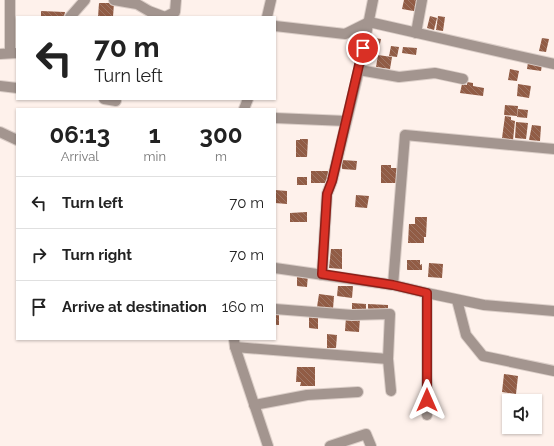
<!DOCTYPE html>
<html lang="en">
<head>
<meta charset="utf-8">
<style>
	body { margin:0; font-family:Raleway,sans-serif; background:#f2f2f2; color:#222; height:100vh; display:flex; flex-direction:column; font-size:15px; white-space:nowrap }
	* { box-sizing:border-box; margin:0 }
	p { font-size:13px; color:#767676 }
	.icon { flex:none; width:22px; height:22px; fill:none; stroke:currentColor; stroke-width:2; stroke-linecap:round; stroke-linejoin:round }
	.map { position:relative; flex:1; overflow:hidden }
	.drawer { position:absolute; left:16px; top:108px; width:260px; height:232px; display:flex; flex-direction:column; background:#fff; border-radius:0px; box-shadow:0 1px 3px #0004 }
	.drawer>* { flex:none }
	.hud { position:absolute; left:16px; top:16px; width:260px; height:84px; border-radius:0px; box-shadow:0 1px 3px #0004; background:#fff; color:#222; overflow:hidden }
	.tools { position:absolute; left:502px; top:394px; display:grid; gap:8px }
	.tools a { display:grid; place-items:center; width:40px; height:40px; border-radius:0px; background:#fff; box-shadow:0 1px 3px #0004; font-size:20px }
	.pin { position:absolute; display:grid; place-items:center; width:34px; height:34px; color:#fff; margin:-17px; border:2px solid #fff; border-radius:50%; box-shadow:0 1px 4px #0007 }
	.me { position:absolute; width:44px; margin:-22px; rotate:0deg; stroke-linejoin:round; filter:drop-shadow(0 0 3px #0008) }
	.turn { display:flex; align-items:center; gap:14px; height:84px; padding:0 12px; font-size:18px }
	.turn .icon { width:52px; height:52px; stroke-width:2.5 }
	.turn b { display:block; font-size:28px; line-height:34px }
	.eta { display:flex; justify-content:space-evenly; align-items:center; height:68px; text-align:center }
	.eta b { font-size:24px; font-weight:700; line-height:28px }
	ul { padding:0; list-style:none }
	li { display:flex; align-items:center; gap:12px; height:52px; padding:0 12px; border-top:1px solid #e0e0e0 }
	li div { flex:1 }
	li b { display:block; font-size:15px }
	li em { font-style:normal }
	.map>svg:first-child { display:block }
	.building { fill:url(#building-back-hatch) }
	.lines { fill:none; stroke-linecap:round; stroke-linejoin:round }
	.minor-casing { stroke:#dbcec8; stroke-width:12 }
	.tertiary-casing { stroke:#dbcec8; stroke-width:12 }
	.minor { stroke:#a3958f; stroke-width:10 }
	.tertiary { stroke:#a3958f; stroke-width:10 }
	.route-casing { stroke:#8d1f18; stroke-width:10 }
	.route { stroke:#d93025; stroke-width:7 }
</style>
</head>
<body>
<div class="map">
<svg width="554" height="446" viewBox="0 0 554 446">
	<defs>
		<pattern id="building-back-hatch" width="6" height="6" patternUnits="userSpaceOnUse"><rect width="6" height="6" fill="#915c45"/><path d="M-1 5l2 2M0 0l6 6M5-1l2 2" fill="none" stroke="#9e7564"/></pattern>
	</defs>
	<rect width="100%" height="100%" fill="#fef1eb"/>
	<g class="building">
		<path d="M404,0H421L419,12L402,9Z"/>
		<path d="M99,3H114L113,17H98Z"/>
		<path d="M41,11L65,12L64,17H41Z"/>
		<path d="M430,16L437,18L434,30L427,28Z"/>
		<path d="M438,16L445,17L443,31L436,30Z"/>
		<path d="M369,37L381,39L379,49L364,46Z"/>
		<path d="M542,38L549,39L546,52L539,51Z"/>
		<path d="M391,46L399,47L397,57L389,56Z"/>
		<path d="M403,47L417,48L416,55L402,53Z"/>
		<path d="M378,55L392,57L390,69L376,67Z"/>
		<path d="M528,62L542,65L541,71L527,69Z"/>
		<path d="M510,69L519,71L517,81L508,80Z"/>
		<path d="M467,82L473,83V86L484,88L483,96L460,93L462,84L467,85Z"/>
		<path d="M518,84L531,86L529,98L517,96Z"/>
		<path d="M505,105L518,106L517,116L504,115Z"/>
		<path d="M518,109L528,110L527,118L517,117Z"/>
		<path d="M505,116L511,117V120L515,121L513,140L502,138Z"/>
		<path d="M516,122L528,123L526,139L515,138Z"/>
		<path d="M532,125L541,126L540,141L529,140Z"/>
		<path d="M300,139H308L307,157H296V140H300Z"/>
		<path d="M342,160L357,161L356,170L342,169Z"/>
		<path d="M381,165H391V168H397V183H381Z"/>
		<rect x="311" y="171" width="17" height="12"/>
		<rect x="297" y="177" width="10" height="8"/>
		<path d="M275,190L287,191V204L275,203Z"/>
		<path d="M356,195L369,196L367,208L355,207Z"/>
		<path d="M307,212V222H290V213Z"/>
		<path d="M415,217H427L426,237H424V243H408L409,224H415Z"/>
		<path d="M331,249H342V269L329,268Z"/>
		<path d="M407,260H420V265L422,264V270H407Z"/>
		<path d="M429,263L443,264L442,278L428,277Z"/>
		<path d="M297,273L308,274L307,287L297,286Z"/>
		<path d="M338,286H353L352,298L337,296Z"/>
		<path d="M319,294L334,296L333,309L317,307Z"/>
		<path d="M352,303L366,304V312L352,311Z"/>
		<path d="M368,304L388,305V313L368,312Z"/>
		<rect x="275" y="311" width="4" height="14"/>
		<path d="M309,312L318,313V329L309,328Z"/>
		<path d="M346,317H360L359,332L345,331Z"/>
		<path d="M327,334L337,335L336,348H327Z"/>
		<path d="M297,367H315V386H300L301,382H296Z"/>
		<path d="M504,374L518,376L516,394L502,392Z"/>
	</g>
	<g class="lines">
		<defs>
			<g id="minor">
				<path d="M114,0L137,4L149,11L165,17L175,12L176,0"/>
				<path d="M70,17L85,0"/>
				<path d="M275,26L345,34L369,22L554,64"/>
				<path d="M416,33L422,0"/>
				<path d="M10,52V0"/>
				<path d="M0,54L17,53"/>
				<path d="M359,70L399,77L435,73L463,79"/>
				<path d="M0,86L17,88"/>
				<path d="M104,99L116,101"/>
				<path d="M275,118L346,121"/>
				<path d="M0,132L17,140"/>
				<path d="M275,268L393,285L427,293L484,305L554,311"/>
				<path d="M322,275L327,194L332,181L359,70L373,0"/>
				<path d="M393,285L405,135L554,149"/>
				<path d="M457,300L466,335L483,356L554,371"/>
				<path d="M275,309L352,315L390,314L388,359L391,391"/>
				<path d="M235,347L388,359"/>
				<path d="M254,405L307,395L358,392"/>
				<path d="M427,415V293"/>
				<path d="M330,446L366,434L371,446"/>
			</g>
			<g id="tertiary">
				<path d="M267,17L271,0"/>
				<path d="M244,109L248,99"/>
				<path d="M234,339L235,347L268,446"/>
			</g>
		</defs>
		<use href="#minor" class="minor-casing"/>
		<use href="#tertiary" class="tertiary-casing"/>
		<use href="#minor" class="minor"/>
		<use href="#tertiary" class="tertiary"/>
	</g>
	<g class="lines">
		<defs>
			<path id="route" d="M363,48L332,181L327,194L322,274L393,285L427,293V400"/>
		</defs>
		<use href="#route" class="route-casing"/>
		<use href="#route" class="route"/>
	</g>
</svg>
<div class="tools">
<a><svg class="icon" aria-label="sound" viewBox="0 0 24 24"><path d="M4 9h4l5-4v14l-5-4H4zM17 9q2 3 0 6"/></svg></a>
</div>
<div class="pin" style="left:363px;top:48px;background:#d93025"><svg class="icon" aria-label="arrive" viewBox="0 0 24 24"><path d="M6 21V4h12l-3 4 3 4H6"/></svg></div>
<svg class="me" style="left:427px;top:400px" viewBox="-20 -20 40 40"><path d="M0-17L14 15 0 8-14 15z" fill="#d93025" stroke="#fff" stroke-width="4"/></svg>
<div class="hud">
<div class="turn"><svg class="icon" aria-label="left" viewBox="0 0 24 24"><path d="M17 20v-9H6M10 6l-5 5 5 5"/></svg><div><b>70 m</b>Turn left</div></div>
</div>
<section class="drawer">
<div class="eta">
<div><b>06:13</b><p>Arrival</p></div>
<div><b>1</b><p>min</p></div>
<div><b>300</b><p>m</p></div>
</div>
<ul>
<li><svg class="icon" aria-label="left" viewBox="0 0 24 24"><path d="M17 20v-9H6M10 6l-5 5 5 5"/></svg><div><b>Turn left</b></div><em>70 m</em></li>
<li><svg class="icon" aria-label="right" viewBox="0 0 24 24"><path d="M7 20v-9h11M14 6l5 5-5 5"/></svg><div><b>Turn right</b></div><em>70 m</em></li>
<li><svg class="icon" aria-label="arrive" viewBox="0 0 24 24"><path d="M6 21V4h12l-3 4 3 4H6"/></svg><div><b>Arrive at destination</b></div><em>160 m</em></li>
</ul>
</section>
</div>
</body>
</html>
